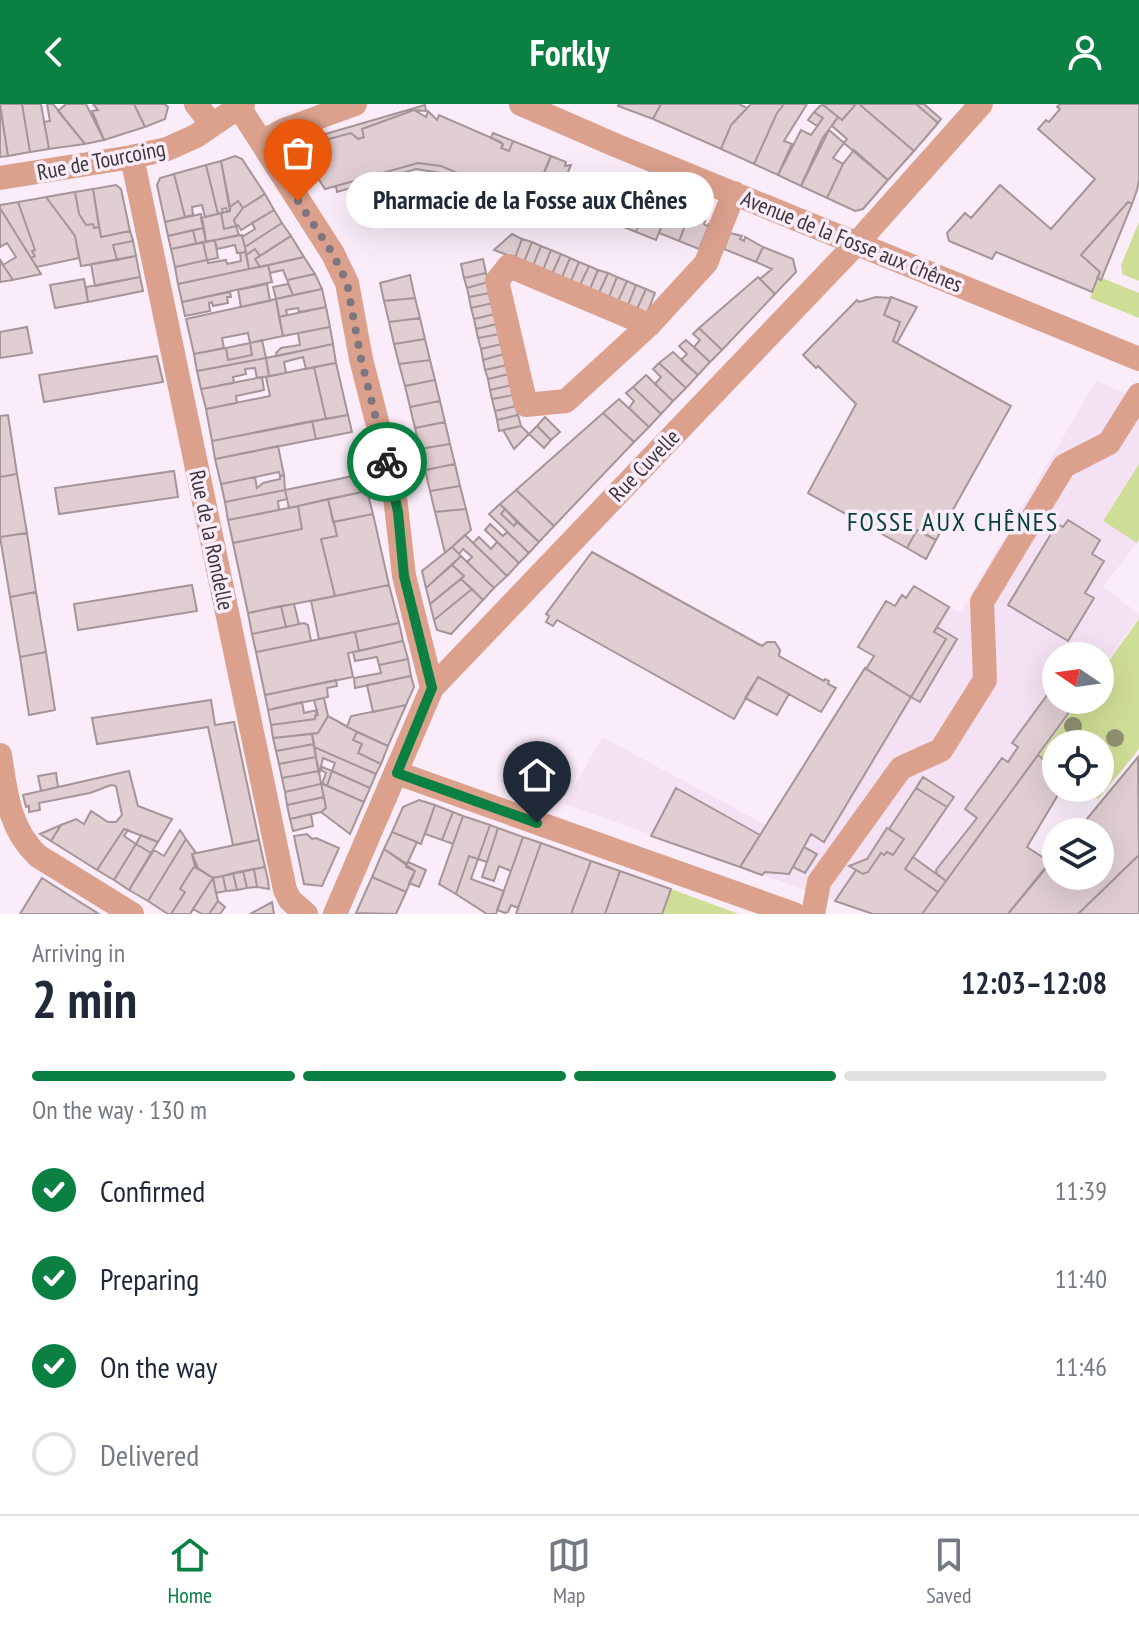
<!DOCTYPE html>
<meta charset="utf-8">
<style>
body{margin:0;font-family:"PT Sans Narrow",sans-serif;background:#f6f6f7;color:#1f2937;height:100vh;display:flex;flex-direction:column;font-size:30px;white-space:nowrap}
*{box-sizing:border-box;margin:0}
p{font-size:26px;color:#747a83}
.icon{flex:none;width:44px;height:44px;fill:none;stroke:currentColor;stroke-width:2;stroke-linecap:round;stroke-linejoin:round}
.map{position:relative;height:810px;overflow:hidden}
.drawer{display:flex;flex-direction:column;background:#fff;flex:1}
.drawer>*{flex:none}
.needle{width:52px;rotate:283deg}
.buttons{position:absolute;left:1042px;top:538px;display:grid;gap:16px}
.buttons a{display:grid;place-items:center;width:72px;height:72px;border-radius:50%;background:#fff;box-shadow:0 8px 32px #0002;font-size:40px}
.pin{position:absolute;display:grid;place-items:center;width:68px;height:68px;color:#fff;margin:-82px -34px;border-radius:50% 50% 50% 0;rotate:-45deg;box-shadow:0 0 8px #0007}
.pin .icon{rotate:45deg}
.courier{position:absolute;display:grid;place-items:center;width:80px;height:80px;margin:-40px;border:6px solid #0b8043;border-radius:50%;background:#fff;color:#222;box-shadow:0 2px 10px #0007}
.bubble{position:absolute;height:56px;border-radius:28px;background:#fff;box-shadow:0 8px 32px #0002;font-size:26px;font-weight:600;line-height:56px;text-align:center}
.head em{font-style:normal;font-weight:600}
.head div{display:flex;flex-direction:column-reverse}
.head{display:flex;align-items:center;justify-content:space-between;height:136px;padding:0 32px}
h1{font-size:52px;font-weight:600;line-height:60px}
.bar{display:grid;grid-template-columns:repeat(4,1fr);gap:12px 8px;align-content:center;height:96px;padding:0 32px}
.bar i{height:10px;border-radius:6px;background:#e0e1e3}
.bar .active{background:#0b8043}
.bar p{grid-column:span 4}
ol{padding:0 32px;list-style:none}
li{display:flex;align-items:center;gap:24px;height:88px}
li p{margin-inline-start:auto}
li .icon{padding:8px;border-radius:50%;background:#0b8043;color:#fff;stroke-width:4}
li:last-child{color:#747a83}
li i{width:44px;height:44px;border:4px solid #e0e1e3;border-radius:50%}
header{display:flex;justify-content:space-between;align-items:center;height:104px;padding:0 32px;background:#0b8043;color:#fff;font-size:36px;font-weight:600}
.dock{display:flex;justify-content:space-around;align-items:center;height:112px;border-top:2px solid #e0e1e3;background:#fff;font-size:22px;color:#747a83}
.dock a{display:grid;justify-items:center;gap:4px}
.dock .active{color:#0b8043}
.map>svg:first-child{display:block}
</style>
<header><svg class="icon" aria-label="back" viewBox="0 0 24 24"><path d="M15 5l-7 7 7 7"/></svg>Forkly<svg class="icon" aria-label="person" viewBox="0 0 24 24"><circle cx="12" cy="8" r="4"/><path d="M4 21q1-7 8-7t8 7"/></svg></header>
<div class="map">
<svg width="1139" height="810" viewBox="0 0 1139 810">
<rect width="100%" height="100%" fill="#faedf9"/>
<path fill="#f4e1f3" d="M1096 277 1139 295V360L1103 417 1137 439 1103 483 1139 510V513L1100 566V552H1056V596H1078L922 810H872L565 700 602 633 766 721 874 553 858 543 886 497 895 502 902 491 907 493 914 482 960 509Z"/>
<path fill="#cfde96" d="M1139 118V177L1122 170 1121 161Z
M1102 174 1139 189V214L1090 194 1098 176 1101 177Z
M1139 360V435L1137 439 1103 417Z
M1139 515V645L1098 695 1083 684H1100V640H1056V664L1039 652 1080 596H1100V569Z
M671 785 739 810H662Z"/>
<path fill="#e0ced3" stroke="#a59498" stroke-width="2" d="M0 0H22L30 48 8 52Z
M22 0H41L49 45 30 48Z
M47 0H53L85 40 49 45 44 18 50 17Z
M66 0H86L104 36 85 40 58 7Z
M93 0H134L145 23 104 36 92 7 98 6Z
M134 0H165L168 3 165 15 145 23Z
M619 0H661L653 15 618 2Z
M661 0H739L747 4 731 21 721 45 653 15Z
M751 0H784L777 9 754 60 721 45 731 21Z
M784 0H807L784 37 792 40 778 71 754 60 777 9Z
M822 0H856L842 16Z
M822 0 838 13 822 35 801 82 778 71 801 26 811 31 823 14 814 8Z
M856 0H859L914 47 888 76 844 39 847 35 832 22 838 13 842 16Z
M859 0H916L938 19 914 47Z
M916 0H924L941 15 938 19Z
M1060 0H1139V76L1137 86 1132 100 1128 98 1081 151 1100 168 1092 188 996 148 992 155 949 137 947 129 965 109 971 114 1000 81 1051 125 1095 75 1038 25 1046 16 1049 18 1060 5 1057 3Z
M425 1 426 7 414 6 362 25 364 33 358 35 351 29 299 43 298 38Z
M0 2 8 52 0 53Z
M414 6 426 13 428 7 437 16 439 11 501 38 503 41 501 44 509 47 513 37 551 52 533 94 497 80 495 85 441 62 418 59 325 85 307 57 313 53 299 43 351 29 358 35 364 33 362 25Z
M814 8 823 14 817 22 808 16Z
M829 26 844 39 833 54 843 60 827 94 801 82Z
M493 29 513 37 509 47 501 44 503 40 491 34Z
M854 46 888 76 863 105 855 107 827 94 843 60Z
M235 52 242 55 265 90 243 104 238 97 230 103 221 57Z
M551 52 566 58 565 62 571 61 557 95 537 87Z
M221 57 230 107 227 108 226 104 222 105 223 109 218 110 206 61Z
M418 59 441 62 495 85 492 90 441 69 416 65 337 88 336 82Z
M206 61 218 110 205 113 202 101 192 103 193 111 185 113 174 70Z
M568 68 586 77 576 103 557 95Z
M588 69 591 70 589 73 593 75 594 71 609 79 596 111 576 103Z
M174 70 185 113 165 118 157 81 160 74Z
M609 79 624 84 623 87 628 89 616 120 596 111Z
M497 80 533 94 531 99 495 85Z
M116 81 121 85 130 127 101 133 93 85Z
M93 85 99 123 94 124 93 120 86 121 79 110 75 88Z
M75 88 79 110 86 121 93 120 94 124 99 123 101 133 130 127 133 137 113 141 117 156 81 162 75 132 46 93Z
M628 89 649 95 636 128 616 120Z
M265 90 274 106 241 126 238 121 236 122 234 116 243 104Z
M46 93 75 132 79 154 37 163 31 154 35 152 32 147 35 146 18 98Z
M649 95 663 101V99V104L668 106 656 136 636 128Z
M238 97 243 104 234 116 236 122 224 125 221 109 230 107V103Z
M18 98 35 146 32 147 35 152 31 154 0 104V101Z
M1128 98 1132 100 1101 176 1097 174 1100 168 1081 151Z
M0 104 31 154 41 170 13 176 3 161 16 153 7 139 0 143Z
M675 104V107L689 112 679 137 659 129 668 106 673 108Z
M274 106 282 119 245 143 242 133 255 125 252 119Z
M221 109 224 125 236 122 239 131 206 138 201 114Z
M201 110 204 124 168 132 165 118Z
M689 112 705 117 704 120 707 122 710 119 699 145 679 137Z
M282 119 291 132 260 152 255 145 246 151 245 143Z
M204 124 206 138 196 140 193 126Z
M193 126 196 140 171 145 168 132Z
M730 129 742 132 740 135 744 137 745 133 763 143 756 158 724 145Z
M512 130 522 135 515 154 494 146Z
M242 131 246 148 237 149 235 141 217 145 215 136Z
M291 132 304 153 260 163 255 155Z
M522 135 532 138 524 158 515 154Z
M215 136 218 154 207 156 203 138Z
M133 137 136 152 117 156 113 141Z
M203 138 207 156 175 163 171 145Z
M532 138 541 142 533 162 524 158Z
M541 142 551 146 543 166 533 162Z
M763 143 793 155 796 168 775 190 760 175 772 165 756 158Z
M255 145 260 152 255 155 260 163 249 165 246 151Z
M551 146 561 150 552 170 543 166Z
M246 148 249 165 178 180 175 163 207 156 208 159 226 156 227 160 241 157 240 149Z
M561 150 570 154 562 173 552 170Z
M136 152 140 173 95 182 91 160Z
M304 153 315 170 287 176 283 166 270 169 268 161Z
M570 154 579 158 571 177 562 173Z
M0 155 3 161 13 176 0 178Z
M483 155 486 169 464 174 461 160Z
M579 158 589 162 580 181 571 177Z
M268 161 272 178 182 198 178 180Z
M589 162 598 166 590 185 580 181Z
M598 166 608 169 599 189 590 185Z
M486 169 488 178 467 184 464 174Z
M608 169 617 173 609 193 599 189Z
M315 170 322 185 293 191 287 176Z
M410 171 415 194 384 197 380 179Z
M140 173 143 187 88 198 86 183Z
M617 173 627 177 618 197 609 193Z
M758 173 775 190 722 246 699 224Z
M84 175 88 198 55 204 50 181Z
M627 177 636 181 628 201 618 197Z
M488 178 490 189 469 193 467 184Z
M267 180 270 197 241 203 238 186Z
M288 180 293 191 276 195 273 183Z
M636 181 646 185 637 205 628 201Z
M322 185 326 203 299 208 298 204 286 206 287 211 279 213 276 195Z
M646 185 655 189 647 209 637 205Z
M230 188 231 193H227L228 199 213 202 212 198 209 199 210 207 185 212 182 198Z
M490 189 493 199 471 204 469 193Z
M876 193 891 194 884 211 900 218 893 237 1011 302 936 436 917 426 907 444 808 389 856 300 818 262 816 264 803 251 857 196 859 198Z
M891 193 917 203 897 239 893 237 900 218 884 211Z
M415 194 420 214 389 218 384 197Z
M276 195 283 232 250 239 248 229 222 234 224 244 194 250 186 215Z
M493 199 495 210 474 215 471 204Z
M326 203 330 223 283 232 279 213Z
M495 210 497 220 476 225 474 215Z
M420 214 425 235 394 240 389 218Z
M497 220 500 230 478 234 476 225Z
M27 223 32 249 0 254V228Z
M330 223 333 240 277 252 276 249 281 244 300 241 298 229Z
M699 224 722 246 710 258 694 243 700 236 693 230Z
M500 230 502 240 481 245 478 234Z
M425 235 430 256 399 260 394 240Z
M262 236 266 254 197 267 194 250 226 244 228 256 252 251 250 239Z
M686 236 710 258 698 271 681 256 687 250 679 242Z
M250 239 252 251 228 256 226 244Z
M333 240 336 259 306 265 303 253 284 258 286 269 269 272 266 254Z
M502 240 504 250 483 256 481 245Z
M673 248 698 271 686 284 659 259Z
M504 250 507 261 485 266 483 256Z
M157 252 163 278 44 298 39 271Z
M266 254 269 272 257 274 255 264 245 265 246 270 233 273 234 279 201 285 197 267Z
M430 256 435 276 405 282 399 260Z
M336 259 348 311 326 315 314 263Z
M659 259 686 284 673 297 655 280 661 273 653 265Z
M507 261 509 270 488 275 485 266Z
M314 263 326 315 212 337 206 305 270 292 266 273Z
M509 270 512 281 490 286 488 275Z
M646 271 673 297 661 310 633 283Z
M262 273 264 286 236 292 237 299 206 305 201 285Z
M435 276 440 297 410 303 405 282Z
M512 281 514 291 492 295 490 286Z
M633 283 661 310 649 323 629 304 634 297 626 289Z
M514 291 516 302 495 307 492 295Z
M619 295 649 323 634 338 603 309Z
M440 297 445 318 415 324 410 303Z
M516 302 518 311 497 316 495 307Z
M603 309 634 338 554 422 516 386Z
M8 311 17 370 0 373V312Z
M348 311 352 328 316 335 312 317Z
M518 311 521 322 499 327 497 316Z
M545 313 560 328 551 336 537 322Z
M312 317 316 335 215 355 212 337Z
M445 318 450 340 420 345 415 324Z
M521 322 529 330 514 345 503 326Z
M537 322 551 336 544 344 529 330Z
M450 340 455 360 425 366 420 345Z
M278 342 284 371 280 372 279 368 221 380 215 355Z
M455 360 460 382 430 387 425 366Z
M174 367 178 393 59 410 55 384Z
M17 370 27 429 0 433V373Z
M363 370 367 387 289 404 285 386Z
M284 371 285 386 225 398 221 380 255 373 257 384 263 379 280 375V372Z
M460 382 466 405 435 408 430 387Z
M285 386 287 395 278 397 279 406 228 416 225 398Z
M516 386 554 422 539 438 500 400Z
M367 387 373 410 333 418 328 395Z
M328 395 337 432 321 435 335 492 248 509 233 439 302 425 298 402Z
M500 400 505 405 501 410 514 422 517 418 539 438 529 449 489 410Z
M298 402 302 425 233 439 228 416Z
M466 405 471 426 445 449 435 408Z
M505 405 517 418 514 422 501 410Z
M373 410 389 481 335 492 321 435 337 432 334 418Z
M1068 416 1100 436 1092 450 1104 457 1085 489 1094 494 1068 537 1008 501 1057 420 1063 423Z
M490 420 503 432 507 428 529 449 519 459 485 426Z
M917 426 936 436 926 455 907 444Z
M27 429 36 488 10 493 0 433Z
M465 431 507 472 494 484 467 458 472 453 463 445 459 450 452 443Z
M479 433 491 445 497 438 519 459 507 472 473 439Z
M452 443 461 452 426 484 422 467Z
M592 448 762 542 767 538H775L780 546 779 552 824 577 825 575 829 577 828 580 836 584 821 608 758 573 734 615 557 516 553 522 546 518 549 512 546 510Z
M461 452 494 484 483 496 461 475 464 472 452 461Z
M452 461 464 472 430 500 426 484Z
M461 475 472 485 434 516 430 500Z
M192 481 197 507 78 526 74 500Z
M389 481 399 519 319 535 311 497Z
M914 482 949 503 934 528 946 535 911 593 866 565 874 552 858 543 886 497 895 502 902 491 906 494Z
M472 485 483 496 451 530 437 526 434 516Z
M36 488 46 548 20 553 10 493Z
M294 500 299 520 286 523 281 502Z
M281 502 286 523 252 530 248 509Z
M304 519 308 521 311 537 256 548 252 530Z
M399 519 403 537 359 547 355 528Z
M937 523 957 535 920 598 911 593 946 535 934 528Z
M355 528 359 547 348 549 353 573 265 591 256 548Z
M403 537 408 555 379 561 377 553 355 557 353 548Z
M46 548 55 606 29 611 20 553Z
M408 555 411 572 355 584 354 574 381 569 379 561Z
M865 564 911 593 824 738 811 730 789 770 765 768 762 771 740 763Z
M411 572 414 583 406 601 373 608 367 581Z
M758 573 789 590 777 611 745 594Z
M336 576 337 582 327 584 328 593 268 606 265 591Z
M1056 579V596H1078L946 777 937 770 936 766 977 714 965 705 1002 654 1008 658 1018 643 1012 639Z
M324 594 328 612 318 629 273 634 271 621 315 615V612L318 611 314 596Z
M211 596 215 621 234 618 259 736 233 741 208 623 97 640 92 614Z
M302 598 304 609 317 606 315 615 271 621 268 606Z
M406 601 388 642 347 623 351 612Z
M328 612 357 628 353 636 362 640 358 649 381 660 376 670 314 643 312 630 318 629Z
M357 628 388 642 381 660 358 649 362 640 353 636Z
M312 630 314 640 276 647 273 634Z
M314 640 316 653 279 660 276 647Z
M314 643 376 670 370 684 332 667 335 659 323 654 319 671Z
M1038 651 1056 665V684H1062L1027 743 1050 758 1008 810H922Z
M316 653 319 667 282 674 279 660Z
M1138 653 1139 751 1078 810H1008L1056 752V772H1100V728H1076Z
M322 663 332 667 327 682 322 680 326 669 321 666Z
M129 667 138 702 172 715 158 738 124 725 97 766 51 737 61 721 76 715 84 720 91 707 108 718H116L122 711 116 682 111 681 90 689 39 699 40 706 29 708V702L26 703 23 691Z
M319 667 321 680 285 688 282 674Z
M332 667 370 684 364 698 327 682Z
M56 669 58 683 41 687 38 672Z
M923 673 954 693 947 703 916 684Z
M321 679 364 698 350 730 321 708 326 704Z
M321 680 324 693 287 701 285 688Z
M676 684 760 731 740 763 651 732Z
M916 684 947 703 905 765 938 788 922 810H873L835 797 856 766 863 770 868 768 881 749 884 751 887 748 893 751 904 735 889 725Z
M324 693 326 704 321 708 290 715 287 701Z
M419 696 435 701 421 740 392 728 403 703Z
M435 701 453 708 442 736 425 730Z
M453 708 463 712 453 740 442 736Z
M311 710 313 722 293 727 290 715Z
M463 712 490 721 478 755 469 752 456 790 439 780Z
M61 721 51 737 40 730Z
M490 721 498 724 487 758 478 755Z
M498 724 523 733 511 767 499 762 494 777 482 773Z
M887 724 904 735 893 751 887 748 884 751 881 749 868 768 863 770 849 762 867 755Z
M124 725 128 726 124 732 136 740 114 776 97 766Z
M180 726 186 735 148 797 129 786 154 746 164 752Z
M392 728 417 738 407 760 384 745Z
M307 730 312 735 316 734 339 744 322 782 304 780 294 732Z
M141 731 158 738 151 749 136 740Z
M523 733 541 739 518 804 511 801 508 808 505 809 497 806Z
M186 735 196 749 192 750 198 764H193L180 785 185 788 171 810H168L148 797Z
M259 736 265 763 213 774 195 763 192 750Z
M541 739 591 757 571 810H516Z
M136 740 151 749 129 786 114 776Z
M804 743 817 750 805 769 793 763Z
M384 745 415 767 406 788 372 773Z
M1139 751V810H1078Z
M469 752 478 755 471 775 504 787 496 810H487L456 790Z
M913 753 946 777 938 788 905 765Z
M591 757 620 767 605 810H571Z
M408 758 426 766 419 783 409 779 415 767 406 763Z
M265 763 268 776 269 785 257 783 254 765Z
M193 764H198L213 774 190 810H171L185 788 180 785Z
M254 765 257 783 247 784 243 767Z
M243 767 247 784 237 786 233 769Z
M620 767 671 785 662 810H605Z
M233 769 237 786 226 787 223 772Z
M223 772 226 787 216 789 213 774Z
M372 773 406 788 396 810 356 809Z
M42 774 75 795 99 810H20Z
M213 774 218 797 209 810H202L193 805Z
M218 797 225 803 220 810H209Z
M272 798 274 810H250Z"/>
<g fill="none" stroke-linecap="round" stroke-linejoin="round">
<path stroke="#dca18d" stroke-width="24" d="M196 0 212 21
M521 0 615 41 1139 255
M239 3 333 150 347 179 361 255 394 384 404 472 432 584 335 810
M262 38 284 26 355 0
M132 53 285 786 290 796 306 810
M0 74 132 53 167 45 196 32 243 0
M649 221 509 162 497 177 526 301 566 297 649 221 706 159 734 89
M432 584 857 139 981 0
M0 651C6 689 9 725 38 752L132 810
M397 669 794 810
M813 810 819 778 901 664 941 646 985 576 982 498 1064 362 1109 339 1139 291"/>
</g>
<g fill="#919172">
<circle cx="1073" cy="622" r="9"/>
<circle cx="1115" cy="634" r="9"/>
</g>
<g fill="none" stroke-linecap="round" stroke-linejoin="round">
<path stroke="#7e767e" stroke-width="8" stroke-dasharray="0 14.4" d="M298 97 333 150 347 179 361 255 387 358"/>
<path stroke="#0b8043" stroke-width="10" d="M387 358 398 408 404 472 432 584 397 669 537 719"/>
</g>
<g text-anchor="middle" dominant-baseline="central" stroke-width="7" stroke-linejoin="round" paint-order="stroke">
<g font-size="22" fill="#3b363b" stroke="#faedf9">
<text transform="translate(101 56) rotate(-11)">Rue de Tourcoing</text>
<text transform="translate(852 137) rotate(22)">Avenue de la Fosse aux Chênes</text>
<text transform="translate(644 361) rotate(-46)">Rue Cuvelle</text>
<text transform="translate(212 436) rotate(78)">Rue de la Rondelle</text>
</g>
<g font-size="26" letter-spacing="2" fill="#03433c" stroke="#faedf9">
<text x="953" y="417">FOSSE AUX CHÊNES</text>
</g>
</g>
</svg>
<div class="buttons">
<a><svg class="needle" viewBox="-14 -14 28 28"><path d="M0-13l5 13h-10z" fill="#e53935"/><path d="M0 13l5-13h-10z" fill="#747a83"/></svg></a>
<a><svg class="icon" aria-label="locate" viewBox="0 0 24 24"><circle cx="12" cy="12" r="6"/><path d="M12 2v4M12 18v4M2 12h4M18 12h4"/></svg></a>
<a><svg class="icon" aria-label="layers" viewBox="0 0 24 24"><path d="M12 4l9 5-9 5-9-5zM3 14l9 5 9-5"/></svg></a>
</div>
<div class="pin" style="left:298px;top:97px;background:#ea580c"><svg class="icon" aria-label="bag" viewBox="0 0 24 24"><path d="M5 8h14l-1 12H6zM9 8a3 3 0 0 1 6 0"/></svg></div>
<div class="pin" style="left:537px;top:719px;background:#1f2937"><svg class="icon" aria-label="home" viewBox="0 0 24 24"><path d="M3 11l9-7 9 7M6 9v11h12V9"/></svg></div>
<div class="courier" style="left:387px;top:358px"><svg class="icon" aria-label="bike" viewBox="0 0 24 24"><circle cx="6" cy="16" r="4"/><circle cx="18" cy="16" r="4"/><path d="M6 16l4-8h5l3 8M10 8l3 8H6M13 5h3"/></svg></div>
<div class="bubble" style="left:346px;top:68px;width:368px">Pharmacie de la Fosse aux Chênes</div>
</div>
<section class="drawer">
<div class="head"><div><h1>2 min</h1><p>Arriving in</p></div><em>12:03–12:08</em></div>
<div class="bar"><i class="active"></i><i class="active"></i><i class="active"></i><i></i><p>On the way · 130 m</p></div>
<ol>
<li><svg class="icon" aria-label="check" viewBox="0 0 24 24"><path d="M5 12l5 5 9-10"/></svg>Confirmed<p>11:39</p></li>
<li><svg class="icon" aria-label="check" viewBox="0 0 24 24"><path d="M5 12l5 5 9-10"/></svg>Preparing<p>11:40</p></li>
<li><svg class="icon" aria-label="check" viewBox="0 0 24 24"><path d="M5 12l5 5 9-10"/></svg>On the way<p>11:46</p></li>
<li><i></i>Delivered</li>
</ol>
</section>
<nav class="dock">
<a class="active"><svg class="icon" aria-label="home" viewBox="0 0 24 24"><path d="M3 11l9-7 9 7M6 9v11h12V9"/></svg>Home</a>
<a><svg class="icon" aria-label="map" viewBox="0 0 24 24"><path d="M3 6l6-2 6 2 6-2v14l-6 2-6-2-6 2zM9 4v14M15 6v14"/></svg>Map</a>
<a><svg class="icon" aria-label="saved" viewBox="0 0 24 24"><path d="M7 4h10v16l-5-4-5 4z"/></svg>Saved</a>
</nav>
